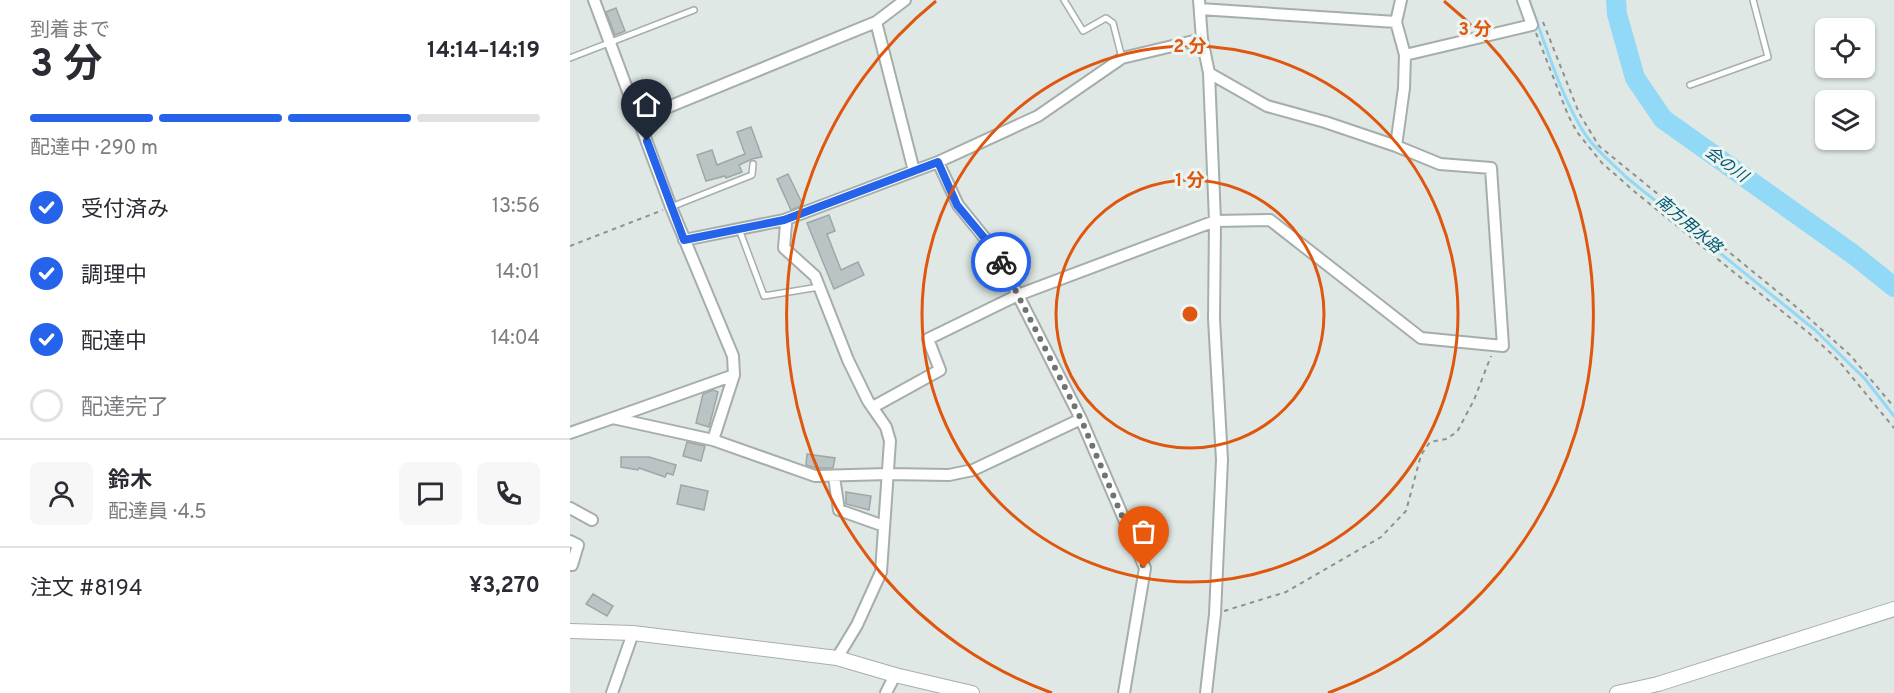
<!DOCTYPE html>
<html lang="ja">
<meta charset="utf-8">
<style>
body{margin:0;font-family:Overpass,"Noto Sans JP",sans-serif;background:#f7f7f7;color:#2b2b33;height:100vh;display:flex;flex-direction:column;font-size:22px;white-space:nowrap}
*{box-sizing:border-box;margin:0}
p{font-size:20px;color:#7c7c81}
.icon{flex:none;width:33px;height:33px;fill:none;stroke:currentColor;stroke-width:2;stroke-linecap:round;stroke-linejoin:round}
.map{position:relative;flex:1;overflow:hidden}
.details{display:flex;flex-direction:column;background:#fff;width:570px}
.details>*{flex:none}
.controls{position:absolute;left:1245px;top:18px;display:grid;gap:12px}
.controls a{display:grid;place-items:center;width:60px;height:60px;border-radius:9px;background:#fff;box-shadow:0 2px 4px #0004;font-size:30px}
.pin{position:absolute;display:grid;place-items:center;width:51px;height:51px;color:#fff;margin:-62px -26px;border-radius:50% 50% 50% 0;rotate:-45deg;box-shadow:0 0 6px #0007}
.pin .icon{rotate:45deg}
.courier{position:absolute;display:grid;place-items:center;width:60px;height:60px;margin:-30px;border:4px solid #2563eb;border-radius:50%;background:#fff;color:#222;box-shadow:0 2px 8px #0007}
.overview em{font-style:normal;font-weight:700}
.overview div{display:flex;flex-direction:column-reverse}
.overview{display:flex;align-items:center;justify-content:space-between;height:102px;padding:0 30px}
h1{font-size:39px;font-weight:700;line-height:45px}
.bar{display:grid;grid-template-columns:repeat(4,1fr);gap:9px 6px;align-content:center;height:72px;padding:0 30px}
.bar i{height:8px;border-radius:4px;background:#e1e1e2}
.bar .active{background:#2563eb}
.bar p{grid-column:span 4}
.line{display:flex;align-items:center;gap:15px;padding:0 30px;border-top:2px solid #e1e1e2}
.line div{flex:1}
.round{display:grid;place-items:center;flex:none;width:63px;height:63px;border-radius:9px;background:#f7f7f7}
ol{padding:0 30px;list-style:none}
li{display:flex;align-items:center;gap:18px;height:66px}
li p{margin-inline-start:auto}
li .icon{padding:6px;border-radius:50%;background:#2563eb;color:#fff;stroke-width:4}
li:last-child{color:#7c7c81}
li i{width:33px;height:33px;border:3px solid #e1e1e2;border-radius:50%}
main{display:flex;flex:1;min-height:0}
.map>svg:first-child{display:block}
</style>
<main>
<section class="details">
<div class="overview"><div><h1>3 分</h1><p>到着まで</p></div><em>14:14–14:19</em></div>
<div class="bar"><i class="active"></i><i class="active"></i><i class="active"></i><i></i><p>配達中 · 290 m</p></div>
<ol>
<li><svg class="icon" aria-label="check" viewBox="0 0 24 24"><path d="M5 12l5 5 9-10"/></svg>受付済み<p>13:56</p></li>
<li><svg class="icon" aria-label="check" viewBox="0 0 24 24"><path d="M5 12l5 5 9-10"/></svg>調理中<p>14:01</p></li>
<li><svg class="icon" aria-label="check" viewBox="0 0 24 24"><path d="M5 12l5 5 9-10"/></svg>配達中<p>14:04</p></li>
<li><i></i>配達完了</li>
</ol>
<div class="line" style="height:108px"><a class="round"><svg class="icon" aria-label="person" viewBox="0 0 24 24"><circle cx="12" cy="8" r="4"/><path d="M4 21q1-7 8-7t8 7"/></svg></a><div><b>鈴木</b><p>配達員 · 4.5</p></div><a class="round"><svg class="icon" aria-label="chat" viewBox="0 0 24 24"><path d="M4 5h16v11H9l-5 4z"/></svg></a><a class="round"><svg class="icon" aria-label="phone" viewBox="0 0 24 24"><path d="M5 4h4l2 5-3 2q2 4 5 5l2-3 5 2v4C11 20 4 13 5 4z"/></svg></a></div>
<div class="line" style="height:78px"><div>注文 #8194</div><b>¥3,270</b></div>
</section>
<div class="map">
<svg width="1324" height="693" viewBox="0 0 1324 693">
<rect width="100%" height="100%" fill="#dfe8e5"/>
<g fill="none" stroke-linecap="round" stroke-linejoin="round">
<path stroke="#91d9f7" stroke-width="3" d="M959 0C975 42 992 101 1017 137 1028 152 1043 164 1056 177L1245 330 1295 379 1324 416"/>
<path stroke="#91d9f7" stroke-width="20" d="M1046 0 1047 14 1065 78 1093 119 1284 255 1324 287"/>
</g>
<path fill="#bbc4c5" stroke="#9ea7a7" stroke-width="1.5" d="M46 8 55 31 45 35 36 12Z
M181 127 192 157 182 159 169 165 172 172 156 178 155 176 136 181 127 155 142 150 147 165 175 154 167 132Z
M218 174 233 205 221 210 207 179Z
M259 215 265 231 257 234 271 270 288 262 294 275 264 289 237 223Z
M143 390 148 392 139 427 126 423 133 394Z
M117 442 135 446 131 461 113 456Z
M237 454 265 458 263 468H246L236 465Z
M51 457H79L106 465 103 475 97 473 95 477 69 468 68 470 51 467Z
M111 485 138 491 134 510 107 504Z
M276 492 301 496 299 510 276 504Z
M23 594 43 606 37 616 16 604Z"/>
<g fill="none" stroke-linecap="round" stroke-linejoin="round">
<g stroke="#a6aeac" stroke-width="8">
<path id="service" d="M494 0 513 31 536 18 543 23 552 58
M0 58 124 10
M1120 85 1198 57 1183 0
M101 207 182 175 183 164
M169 229 194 296 249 287"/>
</g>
<g stroke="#a6aeac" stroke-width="14">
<path id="minor" d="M24 0 101 207 163 356 164 375 143 440
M629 0 632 39 639 73 645 221 644 319 652 460 645 614 636 693
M630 9 826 22 831 0
M306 22 344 171
M826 22 835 55 834 88 826 146
M835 55 962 25 953 0
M69 119 306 22 335 0
M368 162 388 205 426 252 511 419 575 568 554 693
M214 220 216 224 214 248 245 276 278 360 298 401 316 427 320 441 311 572 287 625 267 658
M114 240 214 220 368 162 468 116 552 58 632 39
M303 407 370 370 358 339 448 295 645 221 700 220 851 338 933 346 921 168 870 164 826 146 755 122 697 106 639 73
M43 418 164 375
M0 433 43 418 143 440 245 476 318 474 379 475 403 470 511 419
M264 477 269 510 314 526
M0 508 22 520
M0 541 8 545 2 565H0
M42 693 63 633
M316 693 325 675"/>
</g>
<g stroke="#a6aeac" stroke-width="16">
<path id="tertiary" d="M0 631 63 633 267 658 325 675 402 693
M1047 693 1088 684 1324 609"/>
</g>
<path stroke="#8c9290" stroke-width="2" stroke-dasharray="4.5 4.5" stroke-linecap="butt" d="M973 22 1009 113 1029 146 1230 310 1281 356 1324 407
M966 33 998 115 1007 132 1032 163 1065 192 1240 334 1268 360 1324 428
M0 246 93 210
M654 611 716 592 811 537 836 511 851 455 860 442 876 439 887 432 904 400 921 356"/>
<use href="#service" stroke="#fff" stroke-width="5"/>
<use href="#minor" stroke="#fff" stroke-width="10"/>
<use href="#tertiary" stroke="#fff" stroke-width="14"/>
</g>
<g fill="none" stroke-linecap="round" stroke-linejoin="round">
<path stroke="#6f7473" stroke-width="6" stroke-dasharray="0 10.8" d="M431 262 511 419 574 568"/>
<path stroke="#2563eb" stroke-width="8" d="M77 141 114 240 214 220 368 162 387 205 426 252 431 262"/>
</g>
<g fill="none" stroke="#df570e" stroke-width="3">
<circle cx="620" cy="314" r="134"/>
<circle cx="620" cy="314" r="268"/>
<path d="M482 693A403 403 0 0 1 366 1M874 1A403 403 0 0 1 758 693"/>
</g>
<g text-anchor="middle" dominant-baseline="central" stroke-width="6" stroke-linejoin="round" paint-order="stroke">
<g font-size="16" font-style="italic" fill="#01556f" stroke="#ecf5f2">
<text transform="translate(1156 165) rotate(36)">会の川</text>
<text transform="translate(1118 225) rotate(40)">南方用水路</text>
</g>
</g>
<circle cx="620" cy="314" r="9" fill="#df570e" stroke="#ecf5f2" stroke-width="3"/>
<g font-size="18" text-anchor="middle" font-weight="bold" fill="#df570e" stroke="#ecf5f2" stroke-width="6" stroke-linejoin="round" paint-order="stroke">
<text x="905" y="35">3 分</text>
<text x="620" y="52">2 分</text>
<text x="620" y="186">1 分</text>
</g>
</svg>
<div class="controls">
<a><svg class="icon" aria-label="locate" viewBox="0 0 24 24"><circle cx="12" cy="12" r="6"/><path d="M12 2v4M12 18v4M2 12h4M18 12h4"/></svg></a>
<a><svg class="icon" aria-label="layers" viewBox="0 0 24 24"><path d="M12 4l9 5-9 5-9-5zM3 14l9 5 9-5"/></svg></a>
</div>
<div class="pin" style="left:574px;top:568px;background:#ea580c"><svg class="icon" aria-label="bag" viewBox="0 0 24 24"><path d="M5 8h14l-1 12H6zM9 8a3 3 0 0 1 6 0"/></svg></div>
<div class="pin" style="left:77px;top:141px;background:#1f2937"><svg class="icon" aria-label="home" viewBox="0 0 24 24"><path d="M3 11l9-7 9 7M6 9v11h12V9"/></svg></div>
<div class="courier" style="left:431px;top:262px"><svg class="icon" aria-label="bike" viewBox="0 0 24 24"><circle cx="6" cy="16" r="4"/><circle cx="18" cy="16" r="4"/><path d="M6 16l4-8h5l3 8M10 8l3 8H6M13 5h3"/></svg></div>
</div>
</main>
